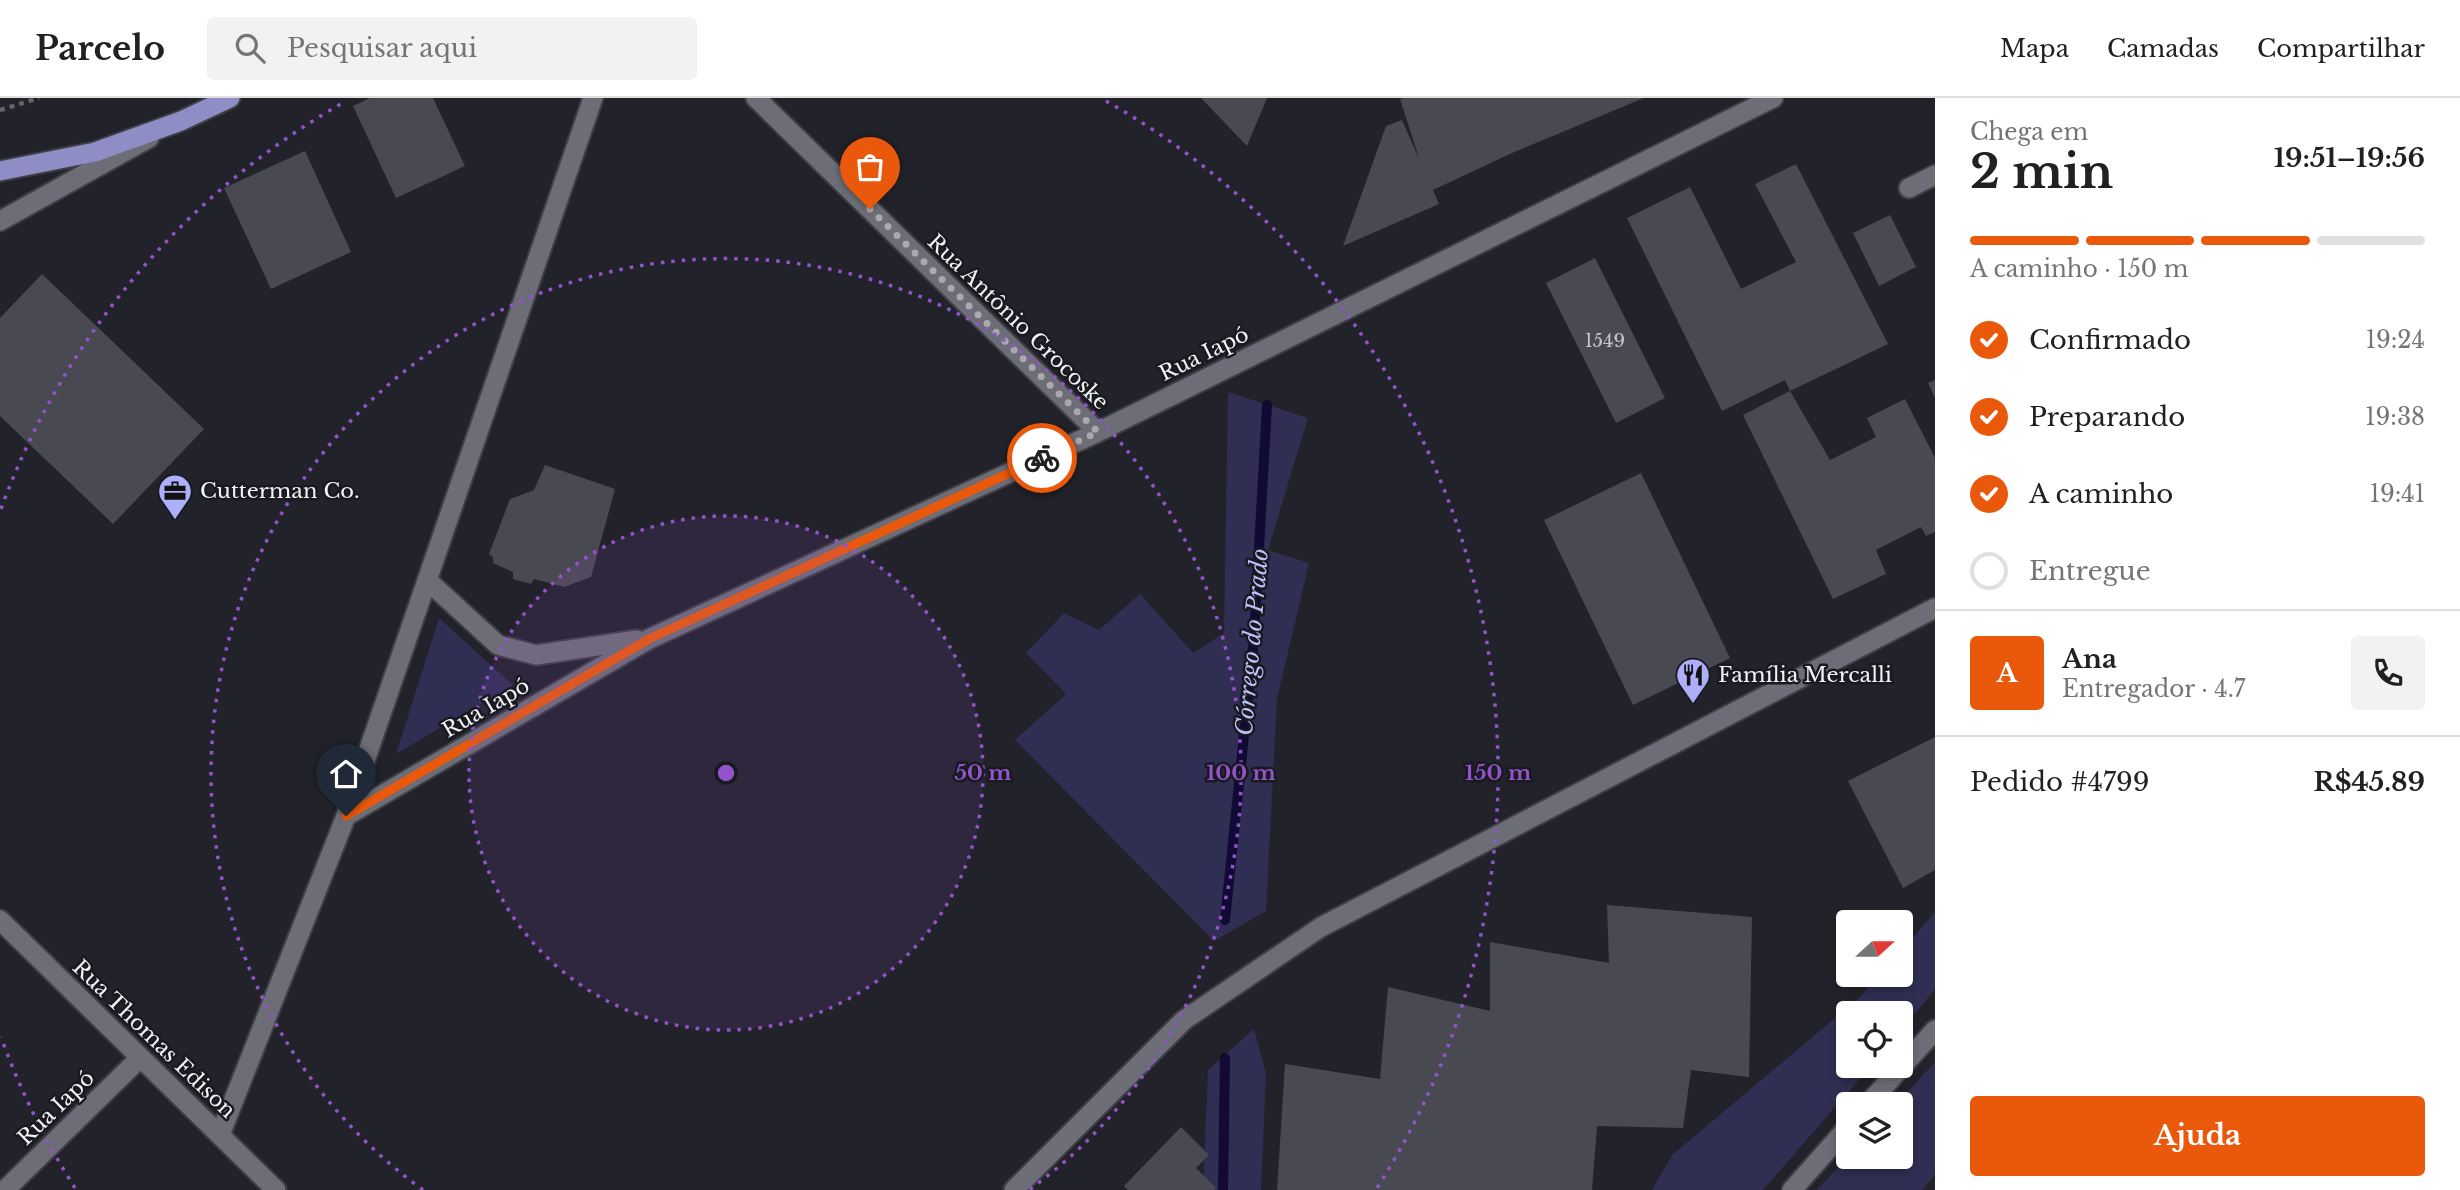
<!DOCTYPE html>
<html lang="pt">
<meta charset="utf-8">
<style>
body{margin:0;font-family:"Libre Baskerville",serif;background:#f2f2f2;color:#202124;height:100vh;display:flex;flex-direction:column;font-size:26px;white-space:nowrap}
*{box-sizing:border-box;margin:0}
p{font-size:23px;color:#757577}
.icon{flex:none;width:38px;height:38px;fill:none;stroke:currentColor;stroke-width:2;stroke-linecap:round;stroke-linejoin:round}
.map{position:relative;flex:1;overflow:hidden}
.drawer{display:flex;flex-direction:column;background:#fff;width:525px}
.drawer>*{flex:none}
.needle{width:46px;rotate:69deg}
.fabs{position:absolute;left:1836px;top:812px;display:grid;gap:14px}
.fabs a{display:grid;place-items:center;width:77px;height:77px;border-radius:7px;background:#fff;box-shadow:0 4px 10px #0003;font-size:35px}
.pin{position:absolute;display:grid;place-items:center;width:60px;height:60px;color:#fff;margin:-72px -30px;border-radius:50% 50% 50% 0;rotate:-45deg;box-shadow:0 0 7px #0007}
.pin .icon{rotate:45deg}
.courier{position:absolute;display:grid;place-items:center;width:70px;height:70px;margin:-35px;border:5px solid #ea580c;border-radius:50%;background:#fff;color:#222;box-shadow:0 2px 9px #0007}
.head em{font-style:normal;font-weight:800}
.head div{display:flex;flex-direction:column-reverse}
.head{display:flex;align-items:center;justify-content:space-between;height:119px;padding:0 35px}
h1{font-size:46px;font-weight:800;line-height:52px}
.bar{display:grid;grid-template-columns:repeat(4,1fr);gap:10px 7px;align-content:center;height:84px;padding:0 35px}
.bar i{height:9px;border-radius:5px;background:#e0e0e0}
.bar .selected{background:#ea580c}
.bar p{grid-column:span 4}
.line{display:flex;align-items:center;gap:18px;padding:0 35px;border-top:2px solid #e0e0e0}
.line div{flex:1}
.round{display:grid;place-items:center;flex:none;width:74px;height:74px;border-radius:7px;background:#f2f2f2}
ol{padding:0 35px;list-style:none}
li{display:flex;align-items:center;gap:21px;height:77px}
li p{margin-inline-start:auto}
li .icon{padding:7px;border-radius:50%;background:#ea580c;color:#fff;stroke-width:4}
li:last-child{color:#757577}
li i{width:38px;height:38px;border:4px solid #e0e0e0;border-radius:50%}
.cta{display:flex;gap:14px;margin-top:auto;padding:14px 35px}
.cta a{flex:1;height:80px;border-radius:7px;background:#ea580c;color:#fff;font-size:28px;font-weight:800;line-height:80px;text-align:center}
header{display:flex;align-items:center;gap:42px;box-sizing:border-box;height:98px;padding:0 35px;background:#fff;border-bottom:2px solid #e0e0e0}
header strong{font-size:33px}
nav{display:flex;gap:38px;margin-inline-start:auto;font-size:24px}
.search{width:490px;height:63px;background:#f2f2f2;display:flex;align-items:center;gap:18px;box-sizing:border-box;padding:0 24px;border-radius:7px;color:#757577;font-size:26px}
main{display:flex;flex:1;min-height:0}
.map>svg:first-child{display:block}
</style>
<header>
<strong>Parcelo</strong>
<div class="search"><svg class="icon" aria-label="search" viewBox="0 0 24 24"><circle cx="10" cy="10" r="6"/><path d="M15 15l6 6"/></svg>Pesquisar aqui</div>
<nav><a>Mapa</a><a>Camadas</a><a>Compartilhar</a></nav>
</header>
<main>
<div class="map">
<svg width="1935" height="1092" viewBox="0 0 1935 1092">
<rect width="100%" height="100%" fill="#22222a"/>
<path fill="#302e52" d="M1228 294 1308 320 1268 452 1309 465 1277 601 1266 813 1214 843 1015 642 1066 596 1026 555 1064 515 1099 532 1140 496 1193 555 1224 535Z
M439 520 513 587 396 656Z
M1935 814V891L1901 933 1900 915H1848V968H1871L1763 1092H1652L1672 1057 1860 899 1879 877H1900L1901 853Z
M1254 931 1266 975 1261 1092H1203L1208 972Z
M1935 964V1077L1922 1092H1817L1848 1059H1900V1006H1896Z"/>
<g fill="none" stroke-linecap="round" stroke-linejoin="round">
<path stroke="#110a34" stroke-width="10" d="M1225 822 1254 540 1267 307
M1223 1092 1225 960"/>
</g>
<path fill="#494952" d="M370 0H433L465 68 396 100 353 8Z
M1201 0H1267L1247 48Z
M1404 0H1644L1512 55 1433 92 1439 106 1343 148 1386 28 1402 22 1420 63 1400 1Z
M305 53 351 154 271 191 224 90Z
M1796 66 1888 246 1790 293 1830 362 1876 339 1867 320 1905 301 1935 360V434L1926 438 1921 429 1876 452 1886 476 1833 501 1743 317 1790 293 1785 282 1722 313 1627 120 1690 89 1741 191 1796 164 1755 86Z
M1890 117 1916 169 1879 188 1853 135Z
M1595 160 1665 300 1616 325 1546 185Z
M42 176 204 331 113 426 0 318V220Z
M1935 282V300L1928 285Z
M545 367 615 391 591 479 564 489 534 481 531 486 513 481V474L493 465V459L489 456 510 401 534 392Z
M1641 375 1730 560 1633 607 1544 422Z
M1935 639V772L1903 790 1848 683Z
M1607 807 1752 819 1749 979 1691 972 1683 1030 1597 1028 1592 1092H1277L1285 966 1380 981 1388 889 1490 913V844L1609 865Z
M1181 1029 1209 1057 1196 1070 1216 1090 1214 1092H1128L1124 1088Z"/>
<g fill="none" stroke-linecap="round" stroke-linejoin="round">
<g stroke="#3e3e44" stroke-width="23">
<path id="service" d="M1909 90 1935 77"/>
</g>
<g stroke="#3e3e44" stroke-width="23">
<path id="minor" d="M756 0 1098 334
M0 123 149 40
M427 482 498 547 536 557 637 542
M346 718 649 541 1098 334 1773 0
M0 822 276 1092
M220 1037 346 718 593 0
M5 1092 140 960"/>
</g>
<g stroke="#3e3e44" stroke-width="23">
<path id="secondary" d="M1868 1006 1935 932
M1014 1092 1184 922 1321 829 1935 510
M1792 1092 1848 1029"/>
</g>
<g stroke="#3e3e44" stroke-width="23">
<path id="primary" d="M0 73 95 54 181 23 230 0"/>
</g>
<path stroke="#63636a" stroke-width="4.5" stroke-dasharray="5 5" stroke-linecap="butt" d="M0 12 39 0"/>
<use href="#service" stroke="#6c6d76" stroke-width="19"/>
<use href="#minor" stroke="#6c6d76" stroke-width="19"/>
<use href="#secondary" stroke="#6c6d76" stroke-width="19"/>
<use href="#primary" stroke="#8e8dc6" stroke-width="19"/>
</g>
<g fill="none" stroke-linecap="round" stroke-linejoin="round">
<path stroke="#a9a9af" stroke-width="7" stroke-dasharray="0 12.6" d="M870 111 1098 334 1042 360"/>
<path stroke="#ea580c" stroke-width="9" d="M346 718 649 541 1042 360"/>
</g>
<circle cx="726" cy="675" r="257" fill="#9353ca" fill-opacity=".12"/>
<g fill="none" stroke="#9353ca" stroke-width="3.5" stroke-dasharray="3.5 7">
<circle cx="726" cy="675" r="257"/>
<path d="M423 1092A515 515 0 1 1 1029 1092"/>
<path d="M75 1090A772 772 0 0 1 1 939M1 411A772 772 0 0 1 346 3M1106 3A772 772 0 0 1 1377 1090"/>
</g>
<defs>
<g id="office-pin" transform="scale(1.75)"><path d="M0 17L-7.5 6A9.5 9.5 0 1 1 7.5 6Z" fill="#afaefa" stroke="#191920"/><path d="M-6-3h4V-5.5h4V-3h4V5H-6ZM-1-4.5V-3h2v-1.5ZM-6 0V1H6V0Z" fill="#111"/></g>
<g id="restaurant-pin" transform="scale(1.75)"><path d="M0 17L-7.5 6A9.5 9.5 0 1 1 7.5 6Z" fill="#afaefa" stroke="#191920"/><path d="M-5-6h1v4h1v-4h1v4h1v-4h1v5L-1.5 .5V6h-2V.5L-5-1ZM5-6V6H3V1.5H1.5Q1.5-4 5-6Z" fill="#111"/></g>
</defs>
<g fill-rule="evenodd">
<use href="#office-pin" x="175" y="393"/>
<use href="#restaurant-pin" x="1693" y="577"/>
</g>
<g text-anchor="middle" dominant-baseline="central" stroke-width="5" stroke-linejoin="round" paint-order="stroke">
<g font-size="18" fill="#c7c7cd">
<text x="1605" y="243">1549</text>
</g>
<g font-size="21" fill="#f1f1f6" stroke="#191920">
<text transform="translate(1018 224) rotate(44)">Rua Antônio Grocoske</text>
<text transform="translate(1204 256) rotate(-26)">Rua Iapó</text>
<text transform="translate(486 610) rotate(-30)">Rua Iapó</text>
<text transform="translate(154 941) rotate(44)">Rua Thomas Edison</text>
<text transform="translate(56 1010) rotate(-44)">Rua Iapó</text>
</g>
<g font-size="21" fill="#f1f1f6" stroke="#191920" text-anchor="start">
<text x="200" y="393">Cutterman Co.</text>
<text x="1718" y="577">Família Mercalli</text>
</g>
<g font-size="23" font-style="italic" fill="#bfbffe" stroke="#191920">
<text transform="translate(1252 544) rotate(-85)">Córrego do Prado</text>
</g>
</g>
<circle cx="726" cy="675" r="10" fill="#9353ca" stroke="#191920" stroke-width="3.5"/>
<g font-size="21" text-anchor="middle" font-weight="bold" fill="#9353ca" stroke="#191920" stroke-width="5" stroke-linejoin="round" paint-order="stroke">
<text x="983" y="682">50 m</text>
<text x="1241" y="682">100 m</text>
<text x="1498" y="682">150 m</text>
</g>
</svg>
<div class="fabs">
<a><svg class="needle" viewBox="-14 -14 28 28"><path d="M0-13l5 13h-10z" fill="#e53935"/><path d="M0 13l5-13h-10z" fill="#757577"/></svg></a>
<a><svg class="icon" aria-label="locate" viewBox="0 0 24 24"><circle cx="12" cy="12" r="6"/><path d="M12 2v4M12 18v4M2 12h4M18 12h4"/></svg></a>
<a><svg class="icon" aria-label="layers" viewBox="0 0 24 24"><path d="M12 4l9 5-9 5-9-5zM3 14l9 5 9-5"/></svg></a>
</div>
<div class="pin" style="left:870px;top:111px;background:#ea580c"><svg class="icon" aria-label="bag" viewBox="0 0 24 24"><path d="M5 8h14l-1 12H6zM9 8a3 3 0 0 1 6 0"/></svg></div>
<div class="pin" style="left:346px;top:718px;background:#1f2937"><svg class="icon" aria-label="home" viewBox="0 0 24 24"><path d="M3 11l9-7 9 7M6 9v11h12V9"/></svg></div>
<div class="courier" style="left:1042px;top:360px"><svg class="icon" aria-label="bike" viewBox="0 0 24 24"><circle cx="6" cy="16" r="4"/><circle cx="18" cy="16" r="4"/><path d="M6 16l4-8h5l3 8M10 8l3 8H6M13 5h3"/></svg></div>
</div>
<section class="drawer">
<div class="head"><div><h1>2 min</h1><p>Chega em</p></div><em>19:51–19:56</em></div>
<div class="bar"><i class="selected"></i><i class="selected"></i><i class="selected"></i><i></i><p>A caminho · 150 m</p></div>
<ol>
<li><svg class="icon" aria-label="check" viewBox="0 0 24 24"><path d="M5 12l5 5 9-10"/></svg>Confirmado<p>19:24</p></li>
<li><svg class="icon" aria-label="check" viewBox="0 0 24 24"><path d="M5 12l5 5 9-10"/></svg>Preparando<p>19:38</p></li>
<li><svg class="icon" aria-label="check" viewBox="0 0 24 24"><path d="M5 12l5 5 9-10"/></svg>A caminho<p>19:41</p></li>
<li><i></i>Entregue</li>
</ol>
<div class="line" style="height:126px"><b class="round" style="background:#ea580c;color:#fff">A</b><div><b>Ana</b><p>Entregador · 4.7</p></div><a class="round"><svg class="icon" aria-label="phone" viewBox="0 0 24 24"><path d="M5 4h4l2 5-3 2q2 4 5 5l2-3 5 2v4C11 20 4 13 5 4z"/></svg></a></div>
<div class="line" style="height:91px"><div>Pedido #4799</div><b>R$45.89</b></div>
<div class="cta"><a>Ajuda</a></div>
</section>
</main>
